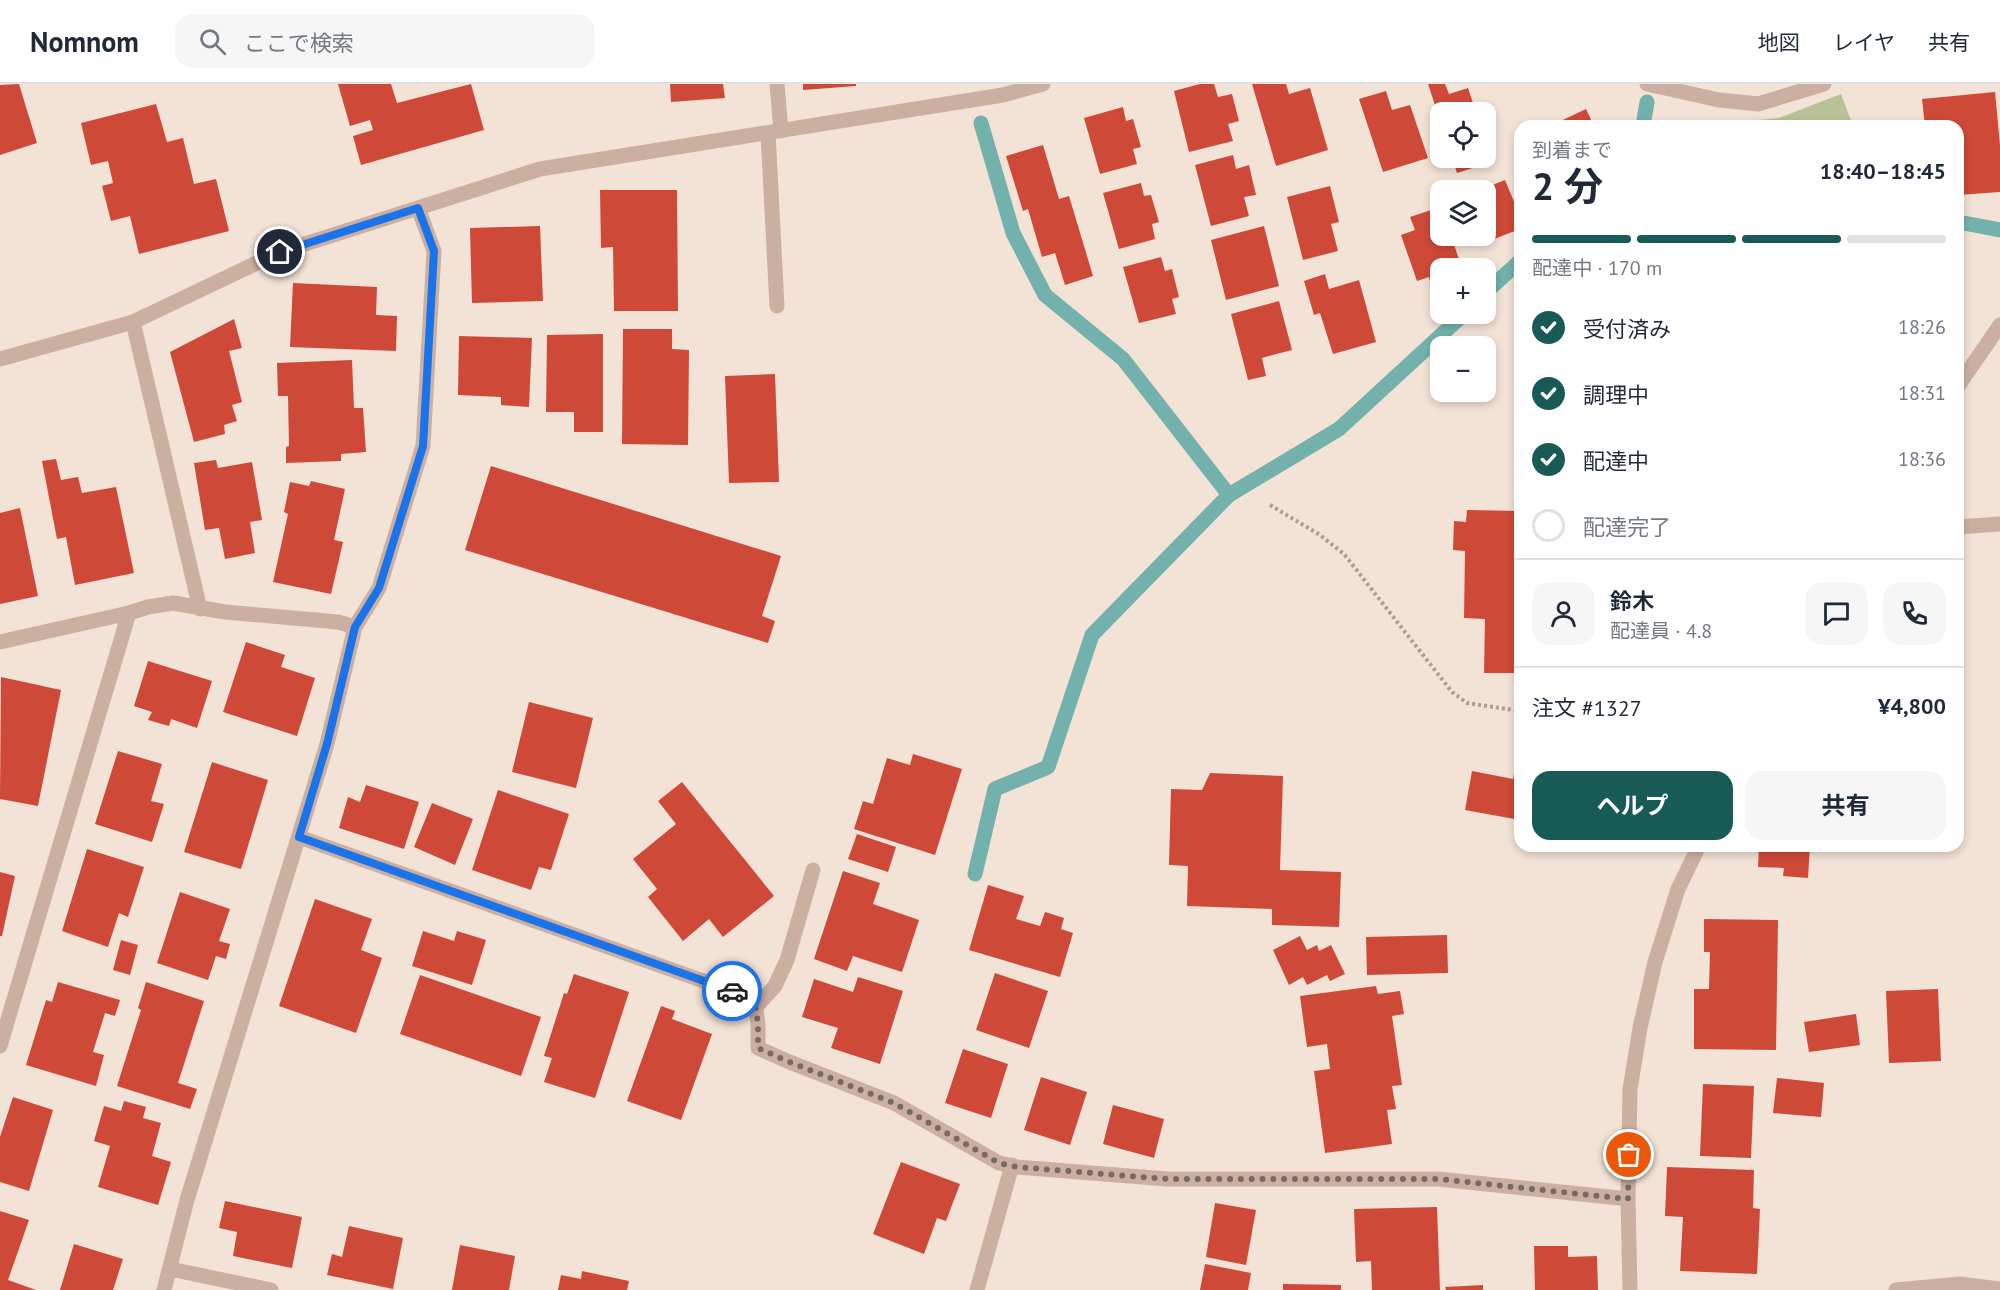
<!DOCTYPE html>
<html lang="ja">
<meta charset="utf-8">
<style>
body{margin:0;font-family:"PT Sans","Noto Sans JP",sans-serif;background:#f6f6f7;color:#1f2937;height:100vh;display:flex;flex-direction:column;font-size:22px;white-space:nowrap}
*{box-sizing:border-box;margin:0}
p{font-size:20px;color:#747a83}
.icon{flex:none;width:33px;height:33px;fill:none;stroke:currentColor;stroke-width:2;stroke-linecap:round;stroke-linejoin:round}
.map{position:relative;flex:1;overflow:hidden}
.side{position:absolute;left:1514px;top:36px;width:450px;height:732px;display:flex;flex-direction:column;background:#fff;border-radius:18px;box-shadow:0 3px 9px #0003}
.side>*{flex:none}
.buttons{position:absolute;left:1430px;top:18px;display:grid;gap:12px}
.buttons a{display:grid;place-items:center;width:66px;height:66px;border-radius:12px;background:#fff;box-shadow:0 3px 9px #0003;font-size:30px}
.pin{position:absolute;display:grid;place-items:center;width:51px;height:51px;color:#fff;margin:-26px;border:3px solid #fff;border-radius:50%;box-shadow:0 2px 6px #0007}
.courier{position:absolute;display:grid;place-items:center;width:60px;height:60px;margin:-30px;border:4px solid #1a73e8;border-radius:50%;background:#fff;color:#222;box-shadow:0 2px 8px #0007}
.head em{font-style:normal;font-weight:700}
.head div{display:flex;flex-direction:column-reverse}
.head{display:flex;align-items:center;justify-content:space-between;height:102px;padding:0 18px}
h1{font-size:39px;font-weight:700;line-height:45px}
.bar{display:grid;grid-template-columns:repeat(4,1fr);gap:9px 6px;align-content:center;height:72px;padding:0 18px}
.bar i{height:8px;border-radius:4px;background:#e0e1e3}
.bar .on{background:#185a55}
.bar p{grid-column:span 4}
.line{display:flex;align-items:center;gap:15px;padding:0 18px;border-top:2px solid #e0e1e3}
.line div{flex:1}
.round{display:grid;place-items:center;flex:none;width:63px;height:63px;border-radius:18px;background:#f6f6f7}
ol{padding:0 18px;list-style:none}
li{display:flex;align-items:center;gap:18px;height:66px}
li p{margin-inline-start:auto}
li .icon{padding:6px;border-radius:50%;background:#185a55;color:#fff;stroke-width:4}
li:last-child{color:#747a83}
li i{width:33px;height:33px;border:3px solid #e0e1e3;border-radius:50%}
.action{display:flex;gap:12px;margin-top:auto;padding:12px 18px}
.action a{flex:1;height:69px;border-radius:18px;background:#185a55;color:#fff;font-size:24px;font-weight:700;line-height:69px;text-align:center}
.action a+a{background:#f6f6f7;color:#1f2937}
header{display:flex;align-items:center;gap:36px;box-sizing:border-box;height:84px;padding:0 30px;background:#fff;border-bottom:2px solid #e0e1e3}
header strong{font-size:28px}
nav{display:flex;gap:33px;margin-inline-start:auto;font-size:21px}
.search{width:420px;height:54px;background:#f6f6f7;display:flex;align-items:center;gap:15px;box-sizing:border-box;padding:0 21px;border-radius:18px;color:#747a83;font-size:22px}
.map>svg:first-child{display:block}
</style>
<header>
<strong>Nomnom</strong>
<div class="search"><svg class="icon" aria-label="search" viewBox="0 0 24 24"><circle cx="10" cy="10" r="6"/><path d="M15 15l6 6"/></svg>ここで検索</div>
<nav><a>地図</a><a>レイヤ</a><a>共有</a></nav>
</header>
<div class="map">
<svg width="2000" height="1206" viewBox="0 0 2000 1206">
<rect width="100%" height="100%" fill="#f3e2d6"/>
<path fill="#b9c296" d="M1841 10 1853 42H1747L1748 37 1779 34Z"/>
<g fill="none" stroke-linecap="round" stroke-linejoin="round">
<path stroke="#73b2ac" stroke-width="15" d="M981 39 1013 149 1045 211 1123 275 1229 411
M1643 42 1647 18
M1958 138 2000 146
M1485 209 1520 177
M975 790 995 705 1048 683 1092 551 1229 411 1339 345 1464 230"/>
</g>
<path fill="#cf4938" d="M19 0 37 59 0 71V1Z
M338 0H391L397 19 471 0 484 46 361 81 353 52 373 46 370 36 350 42Z
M670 0H723L725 14 671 18Z
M803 0H856V2L803 6Z
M1200 0H1214L1218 13 1232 10 1239 37 1228 40 1233 57 1189 68 1174 7Z
M1252 0H1286L1289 10 1310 4 1328 66 1276 82Z
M1428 0H1445L1449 10 1468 4 1476 28H1440V36Z
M1386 7 1392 26 1410 21 1428 74 1383 88 1359 15Z
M1995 8 2000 61V108L1958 111V42H1925L1922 15Z
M156 20 167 58 183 54 194 100 216 95 229 147 139 170 130 132 111 137 102 102 113 99 108 77 91 81 81 39Z
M1123 23 1126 37 1133 35 1141 63 1133 65 1137 80 1100 90 1084 34Z
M1586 25 1594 42H1550Z
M1485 59 1492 78 1457 89 1452 74H1485Z
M1043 61 1059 115 1069 112 1093 192 1065 201 1055 169 1042 173 1028 125 1023 127 1006 72Z
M1233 71 1236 85 1249 81 1256 111 1244 113 1249 132 1211 142 1195 81Z
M1505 96 1520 132V145L1489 157 1485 147V106H1480Z
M1141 99 1144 112 1151 111 1159 138 1152 140 1155 155 1119 165 1103 109Z
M1330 102 1339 138 1331 140 1338 167 1303 176 1287 113Z
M600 106H677L678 227H614L613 163 601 164Z
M1440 123V152H1451L1462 184H1440V199L1431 202 1429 193 1417 197 1401 151 1415 146 1410 133Z
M540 142 543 217 472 219 470 144Z
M1264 142 1279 202 1226 216 1211 156Z
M1161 173 1165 187 1172 185 1179 213 1172 215 1176 230 1139 239 1123 183Z
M1325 190 1329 205 1359 196 1376 258 1333 270 1320 229 1314 231 1304 197Z
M293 199 377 203 376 231 397 232 396 267 290 263Z
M1279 217 1292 266 1262 274 1266 292 1248 296 1231 230Z
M234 235 242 264 229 267 242 318 232 321 237 337 224 341 225 350 194 358 170 268Z
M623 245H672V265L689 266 688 361 622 360Z
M603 250V348H574V328H546L547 251Z
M459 252 532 254 529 323 501 321V313L458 311Z
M352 276 354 324H363L366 368 341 370V377L286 379V363L289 362 288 312H278L277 279Z
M775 290 779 398 729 399 725 292Z
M56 375 61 396 78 393 82 409 116 403 134 489 75 501 66 453 57 455 42 377Z
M216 376 218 384 252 378 262 436 250 438 255 469 225 475 219 444 205 446 194 379Z
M491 382 781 472 762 532 775 537 768 559 465 466Z
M311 397 345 405 334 456 343 458 331 510 273 498 288 430 284 428 290 398 309 402Z
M20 424 38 512 0 520V429Z
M1467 426 1520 427V589H1484L1485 535 1464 534 1465 467 1453 466 1454 437 1466 438Z
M246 558 285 571 281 583 315 594 297 652 223 628Z
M148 577 212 597 197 644 171 635 169 642 148 636 152 628 134 622Z
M1 593 61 606 38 722 0 715Z
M529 618 593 634 576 704 512 688Z
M118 667 162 680 151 717 164 720 152 758 95 740Z
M913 670 962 685 935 771 854 745 863 717 873 720 887 674 910 681Z
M1517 675H1520V736L1465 726 1472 687 1513 695Z
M212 678 268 696 241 785 184 768Z
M1210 689 1283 692 1280 786 1341 788 1339 843 1272 841V825L1187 822 1188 782 1169 781 1171 705 1202 706Z
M682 698 774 812 723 853 709 835 683 857 648 813 657 805 633 775 676 740 658 717Z
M366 701 419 718 404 765 339 744 348 713 360 718Z
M498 706 569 730 551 786 539 783 531 806 472 786Z
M432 719 473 735 455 781 414 763Z
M857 750 896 763 888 788 848 775Z
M1759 762H1810L1808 794 1783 792 1784 784 1758 783Z
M87 765 144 783 128 833 119 829 108 863 62 847Z
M843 787 880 799 873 820 919 836 902 888 853 872 847 887 814 875Z
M0 788 15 792 2 852H0Z
M988 801 1024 812 1016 835 1040 842 1045 828 1064 834 1061 845 1073 849 1060 893 969 866Z
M180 808 230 825 219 857 230 860 226 875 216 872 208 896 157 879Z
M315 815 372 835 361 866 382 874 356 949 279 922Z
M1704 835 1778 836 1776 966 1694 965V905H1709L1710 868H1704Z
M423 847 454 857 457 847 486 856 472 901 412 882Z
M1447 851 1448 889 1367 891 1366 853Z
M1300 852 1307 866 1317 861 1319 867 1331 861 1345 890 1330 897 1327 891 1307 901 1303 893 1289 901 1273 866Z
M121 856 138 861 130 891 113 886Z
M995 889 1048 907 1029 964 976 946Z
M574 890 629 908 595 1014 544 998 552 974 544 972 564 909 567 910Z
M420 891 541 933 521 992 400 950Z
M858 893 903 907 880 980 831 964 838 944 802 933 814 895 853 908Z
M58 898 120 916 115 932 105 929 93 968 104 971 96 1002 26 981 46 916 52 918Z
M146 898 204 917 178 999 197 1005 190 1025 117 1002 141 926 138 924Z
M1376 902 1378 910 1400 907 1404 930 1392 932 1402 1001 1392 1002 1396 1025 1387 1026 1392 1060 1325 1069 1314 987 1330 985 1327 960 1307 963 1300 912Z
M1938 905 1941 977 1889 979 1886 907Z
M661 922 675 927 672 935 712 950 681 1036 627 1017Z
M1856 930 1860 961 1809 968 1804 938Z
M963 965 1008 980 991 1034 945 1019Z
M1041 993 1087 1008 1070 1061 1024 1046Z
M1777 994 1824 999 1821 1033 1773 1029Z
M1703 1000 1754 1002 1751 1074 1700 1072Z
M13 1013 53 1026 29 1107 0 1098V1053Z
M124 1017 146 1023 143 1034 161 1039 152 1072 171 1078 158 1121 98 1103 110 1062 94 1057 104 1022 121 1027Z
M1113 1021 1164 1035 1154 1074 1103 1060Z
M901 1078 960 1100 946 1137 937 1134 924 1170 873 1150Z
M1667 1083 1754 1086 1753 1124 1760 1125 1757 1190 1680 1187 1683 1133 1665 1132Z
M225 1117 302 1133 292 1184 233 1172 237 1148 219 1144Z
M1215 1119 1256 1126 1246 1181 1206 1173Z
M1437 1123 1440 1206H1372L1371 1177 1356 1178 1354 1125Z
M0 1127 29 1136 8 1196 36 1206H0Z
M349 1142 403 1154 393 1205 327 1191 332 1170 342 1173Z
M74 1160 123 1175 113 1206H60Z
M460 1161 515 1172 509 1206H452Z
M1534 1162H1568V1173L1597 1172 1598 1206H1535Z
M1205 1180 1251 1189 1248 1206H1200Z
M582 1187 629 1197 627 1206H558L561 1191 581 1195Z
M1283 1200 1341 1201V1206H1283Z
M1483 1201V1206H1446L1445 1203Z"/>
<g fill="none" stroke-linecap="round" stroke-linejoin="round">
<path stroke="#b7998c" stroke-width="4" stroke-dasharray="3 3" stroke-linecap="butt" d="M1270 421 1320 451 1344 470 1452 608 1467 619 1520 627"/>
<path stroke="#cbb0a2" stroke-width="15" d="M777 0 781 47
M768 49 777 222
M1958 443 2000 440
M755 924 775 902 787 876 813 786
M977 1206 1012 1081"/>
<path stroke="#cbb0a2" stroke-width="15" d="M1647 0 1719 16 1758 20 1824 0
M133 238 200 525
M0 275 133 238 280 168 540 85 1003 11 1043 0
M1958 302 2000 241
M0 558 129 529 148 523 173 519 225 528 338 538 355 543
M299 753 754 915 758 939V964L787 977 894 1019 999 1079 1017 1083 1167 1095H1438L1628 1115
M0 962 129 529
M170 1185 271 1206
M164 1206 187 1116 327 660 355 543 379 504 423 362 434 167 418 124
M1630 1206 1628 1115 1630 1005 1640 944 1655 878 1678 805 1699 762
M1896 1206 1960 1200 2000 1205"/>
</g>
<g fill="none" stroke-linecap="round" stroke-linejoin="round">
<path stroke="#786963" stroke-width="6" stroke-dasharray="0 10.8" d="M732 907 754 915 758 939V964L787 977 894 1019 999 1079 1017 1083 1167 1095H1438L1628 1115 1629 1071"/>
<path stroke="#1a73e8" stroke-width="8" d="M280 168 418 124 434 167 423 362 379 504 355 543 327 660 299 753 732 907"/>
</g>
</svg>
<div class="buttons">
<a><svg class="icon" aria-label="locate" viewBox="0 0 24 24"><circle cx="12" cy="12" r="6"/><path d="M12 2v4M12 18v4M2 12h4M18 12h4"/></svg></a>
<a><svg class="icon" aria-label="layers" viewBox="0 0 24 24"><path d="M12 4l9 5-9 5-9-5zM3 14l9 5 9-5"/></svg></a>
<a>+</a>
<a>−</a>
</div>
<div class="pin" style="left:1629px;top:1071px;background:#ea580c"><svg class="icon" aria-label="bag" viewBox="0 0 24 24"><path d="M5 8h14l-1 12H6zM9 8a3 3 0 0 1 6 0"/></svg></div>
<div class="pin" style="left:280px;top:168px;background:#1f2937"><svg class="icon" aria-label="home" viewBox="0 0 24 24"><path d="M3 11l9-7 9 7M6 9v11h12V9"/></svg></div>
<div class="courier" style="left:732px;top:907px"><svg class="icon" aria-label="car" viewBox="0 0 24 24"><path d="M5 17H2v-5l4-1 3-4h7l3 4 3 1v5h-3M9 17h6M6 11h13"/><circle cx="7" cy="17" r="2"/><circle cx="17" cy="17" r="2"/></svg></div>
<section class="side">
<div class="head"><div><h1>2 分</h1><p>到着まで</p></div><em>18:40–18:45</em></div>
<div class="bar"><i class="on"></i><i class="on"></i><i class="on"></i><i></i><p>配達中 · 170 m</p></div>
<ol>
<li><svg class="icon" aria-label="check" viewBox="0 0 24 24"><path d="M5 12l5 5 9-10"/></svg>受付済み<p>18:26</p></li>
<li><svg class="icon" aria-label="check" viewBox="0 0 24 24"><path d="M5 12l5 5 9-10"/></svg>調理中<p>18:31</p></li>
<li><svg class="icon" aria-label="check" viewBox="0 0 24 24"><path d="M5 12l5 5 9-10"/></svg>配達中<p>18:36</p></li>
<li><i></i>配達完了</li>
</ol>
<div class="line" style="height:108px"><a class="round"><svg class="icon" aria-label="person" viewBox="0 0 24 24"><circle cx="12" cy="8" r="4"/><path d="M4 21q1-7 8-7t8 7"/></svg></a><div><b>鈴木</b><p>配達員 · 4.8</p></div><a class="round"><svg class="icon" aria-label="chat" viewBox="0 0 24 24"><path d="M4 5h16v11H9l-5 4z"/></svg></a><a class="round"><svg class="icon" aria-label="phone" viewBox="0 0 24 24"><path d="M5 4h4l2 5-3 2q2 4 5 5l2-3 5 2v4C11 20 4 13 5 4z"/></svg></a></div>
<div class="line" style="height:78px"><div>注文 #1327</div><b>¥4,800</b></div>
<div class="action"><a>ヘルプ</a><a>共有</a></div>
</section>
</div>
